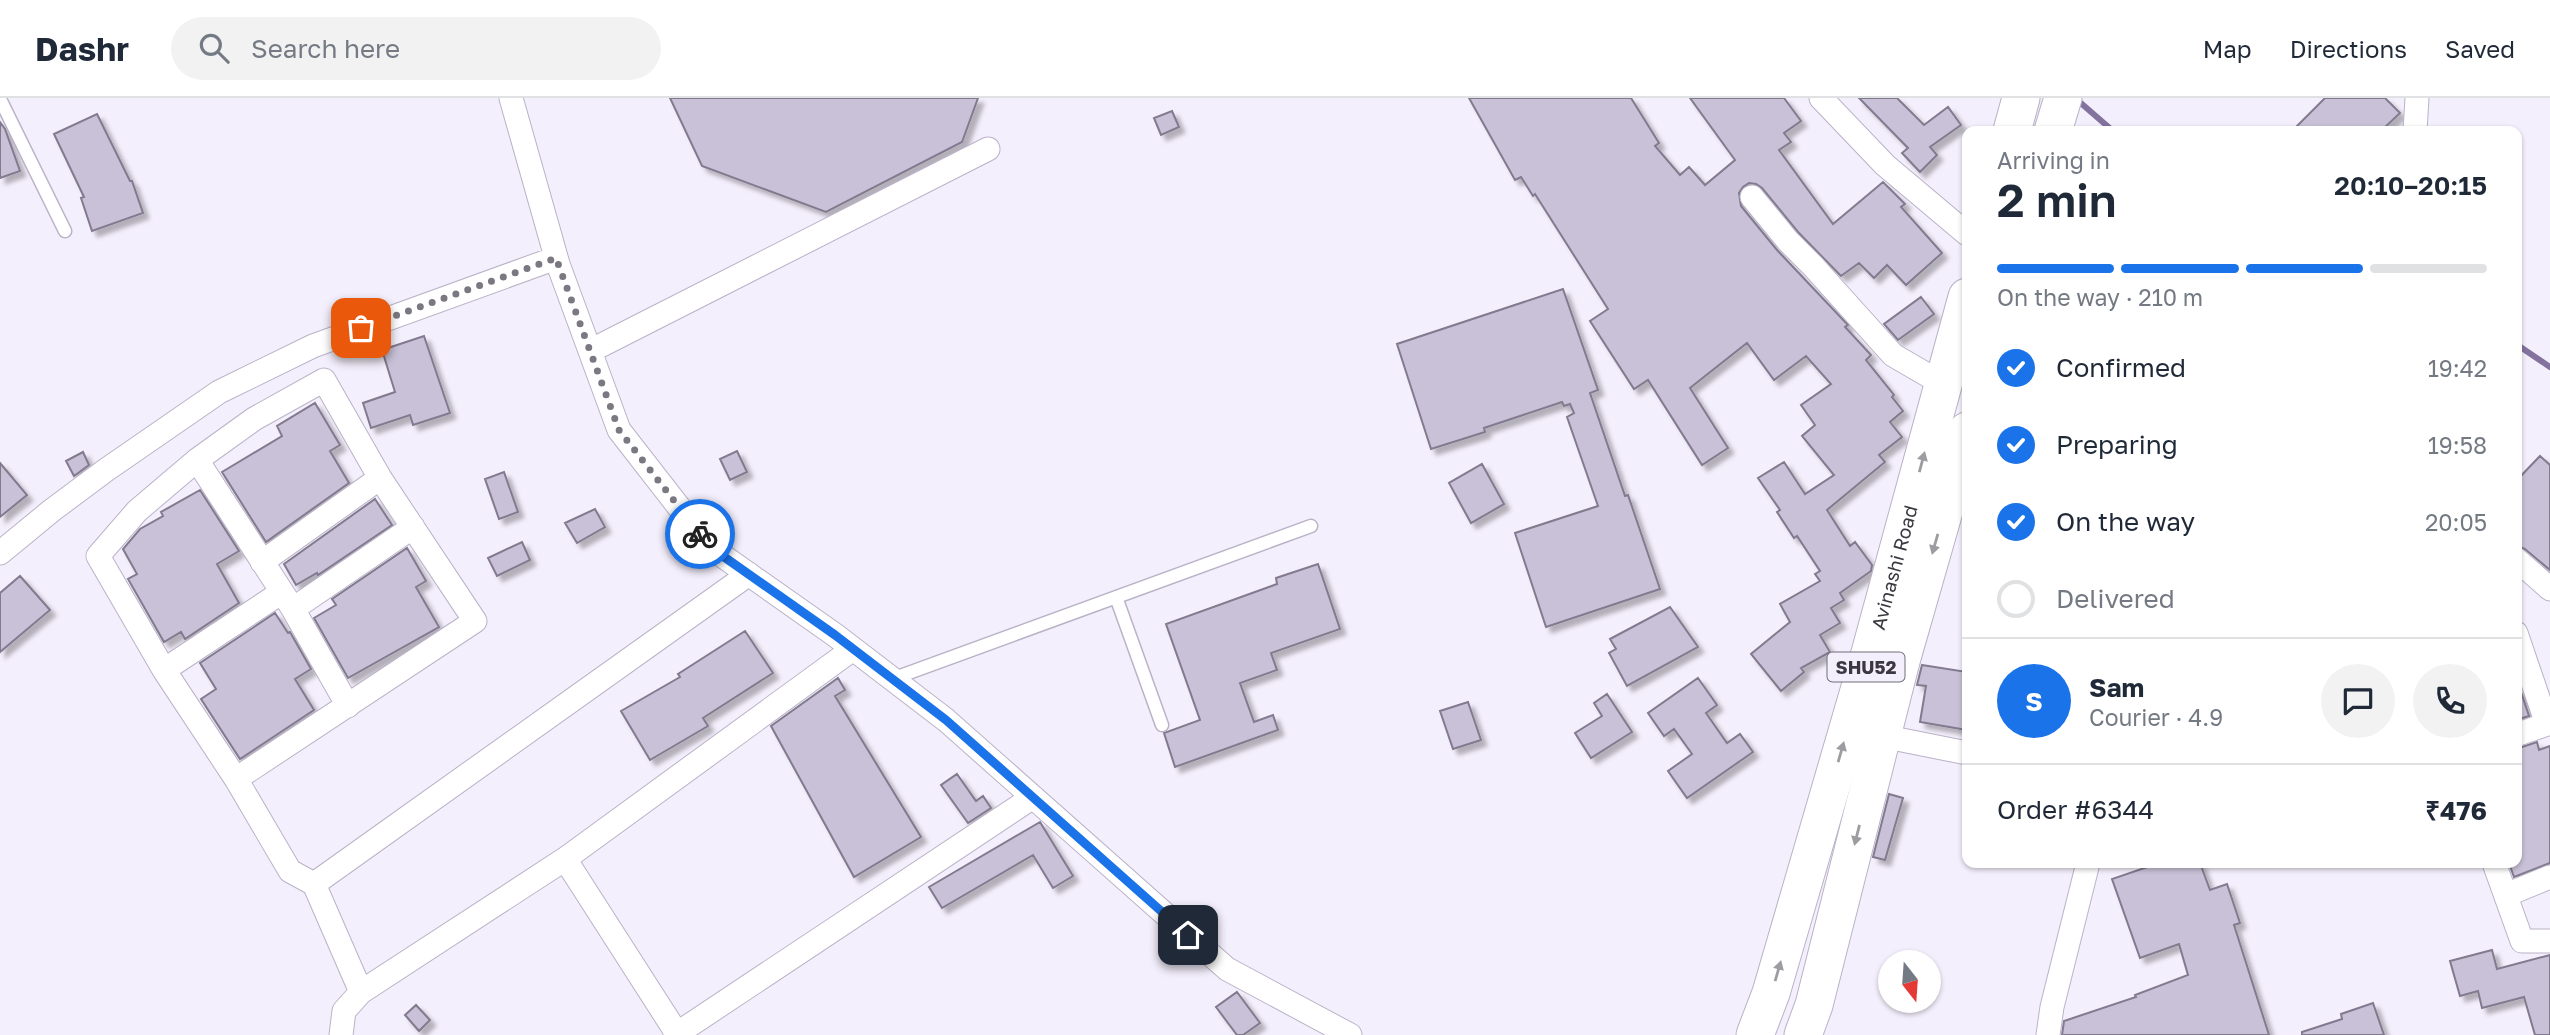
<!DOCTYPE html>
<meta charset="utf-8">
<style>
body{margin:0;font-family:"Golos Text",sans-serif;background:#f2f2f3;color:#1f2937;height:100vh;display:flex;flex-direction:column;font-size:26px;white-space:nowrap}
*{box-sizing:border-box;margin:0}
p{font-size:23px;color:#747a83}
.icon{flex:none;width:38px;height:38px;fill:none;stroke:currentColor;stroke-width:2;stroke-linecap:round;stroke-linejoin:round}
.map{position:relative;flex:1;overflow:hidden}
.details{position:absolute;left:1962px;top:28px;width:560px;height:742px;display:flex;flex-direction:column;background:#fff;border-radius:14px;box-shadow:0 2px 5px #0004}
.details>*{flex:none}
.needle{width:46px;rotate:163deg}
.tools{position:absolute;left:1878px;top:852px;display:grid;gap:14px}
.tools a{display:grid;place-items:center;width:63px;height:63px;border-radius:50%;background:#fff;box-shadow:0 2px 5px #0004;font-size:35px}
.pin{position:absolute;display:grid;place-items:center;width:60px;height:60px;color:#fff;margin:-30px;border-radius:14px;box-shadow:0 4px 10px #0006}
.courier{position:absolute;display:grid;place-items:center;width:70px;height:70px;margin:-35px;border:5px solid #1a73e8;border-radius:50%;background:#fff;color:#222;box-shadow:0 2px 9px #0007}
.overview em{font-style:normal;font-weight:600}
.overview div{display:flex;flex-direction:column-reverse}
.overview{display:flex;align-items:center;justify-content:space-between;height:119px;padding:0 35px}
h1{font-size:46px;font-weight:600;line-height:52px}
.bar{display:grid;grid-template-columns:repeat(4,1fr);gap:10px 7px;align-content:center;height:84px;padding:0 35px}
.bar i{height:9px;border-radius:5px;background:#e0e1e3}
.bar .current{background:#1a73e8}
.bar p{grid-column:span 4}
.line{display:flex;align-items:center;gap:18px;padding:0 35px;border-top:2px solid #e0e1e3}
.line div{flex:1}
.round{display:grid;place-items:center;flex:none;width:74px;height:74px;border-radius:37px;background:#f2f2f3}
ol{padding:0 35px;list-style:none}
li{display:flex;align-items:center;gap:21px;height:77px}
li p{margin-inline-start:auto}
li .icon{padding:7px;border-radius:50%;background:#1a73e8;color:#fff;stroke-width:4}
li:last-child{color:#747a83}
li i{width:38px;height:38px;border:4px solid #e0e1e3;border-radius:50%}
header{display:flex;align-items:center;gap:42px;box-sizing:border-box;height:98px;padding:0 35px;background:#fff;border-bottom:2px solid #e0e1e3}
header strong{font-size:33px}
nav{display:flex;gap:38px;margin-inline-start:auto;font-size:24px}
.search{width:490px;height:63px;background:#f2f2f3;display:flex;align-items:center;gap:18px;box-sizing:border-box;padding:0 24px;border-radius:38px;color:#747a83;font-size:26px}
.map>svg:first-child{display:block}
</style>
<header>
<strong>Dashr</strong>
<div class="search"><svg class="icon" aria-label="search" viewBox="0 0 24 24"><circle cx="10" cy="10" r="6"/><path d="M15 15l6 6"/></svg>Search here</div>
<nav><a>Map</a><a>Directions</a><a>Saved</a></nav>
</header>
<div class="map">
<svg width="2550" height="937" viewBox="0 0 2550 937">
<defs>
<filter id="shadow"><feDropShadow dx="5.5" dy="5.5" stdDeviation="2" flood-color="#0004"/></filter>
</defs>
<rect width="100%" height="100%" fill="#f4effc"/>
<g fill="none" stroke-linecap="round" stroke-linejoin="round">
<path stroke="#84729e" stroke-width="6" d="M2075 0 2113 33
M2516 246 2550 269"/>
</g>
<path fill="#c9c1d7" stroke="#827a8e" stroke-width="2" filter="url(#shadow)" d="M670 0H978L962 44 826 114 702 68Z
M1469 0H1631L1659 45 1655 48 1680 77 1689 69 1705 87 1735 62 1690 0H1784L1801 23 1784 35 1791 44 1779 52 1833 126 1883 84 1905 106 1901 109 1942 155 1906 187 1887 167 1874 180 1859 165 1841 178 1798 134 1762 90 1756 86 1749 85 1743 89 1739 95 1741 108 1777 152 1848 227 1845 229 1871 257 1866 262 1894 297 1892 299 1903 313 1890 324 1902 339 1879 357 1885 364 1827 412 1850 448 1855 444 1872 467 1871 473 1840 495 1844 502 1831 510 1840 525 1820 537 1830 554 1801 570 1804 574 1781 593 1751 556 1790 524 1780 506 1820 483 1815 476 1820 473 1797 438 1794 440 1777 414 1780 412 1758 380 1784 364 1805 396 1834 377 1802 338 1815 327 1801 307 1831 286 1806 258 1774 282 1747 245 1690 290 1728 350 1702 367 1648 282 1634 291 1590 223 1608 211 1535 96 1533 98 1521 79 1515 82Z
M1859 0H1897L1924 27 1948 9 1961 27 1930 49 1937 57 1920 74 1902 55 1908 50Z
M2325 0H2385L2400 15 2381 33H2292Z
M1172 13 1179 29 1161 37 1154 20Z
M97 16 130 83H132L143 115 92 133 81 100 84 99 54 36Z
M0 24 5 31 20 73 0 80Z
M1563 191 1598 292 1590 295 1625 398 1628 397 1660 491 1546 529 1515 435 1598 408 1567 319 1574 315 1570 306 1564 308 1562 304 1484 330 1485 334 1431 351 1397 246Z
M1921 199 1934 216 1898 242 1884 226Z
M424 238 450 315 413 327 410 317 371 330 363 305 395 294 382 252Z
M315 305 340 347 330 353 349 385 266 444 222 374 282 338 277 328Z
M737 353 747 374 730 382 720 361Z
M83 354 89 367 74 378 66 363Z
M2540 358 2550 367V472L2525 451 2516 447V383Z
M0 365 27 397 0 419Z
M1482 366 1504 406 1471 425 1449 385Z
M504 374 518 414 499 421 485 381Z
M200 392 239 453 217 466 239 505 185 541 181 534 164 544 128 481 137 476 123 451 140 431 163 418 161 414Z
M375 401 392 427 318 477 317 475 296 487 284 466Z
M595 411 605 429 577 445 565 425Z
M522 444 530 462 497 478 488 460Z
M407 450 426 483 416 489 439 529 348 580 314 520 336 507 332 501Z
M1318 466 1340 531 1271 555 1277 572 1240 585 1254 624 1273 617 1278 632 1175 669 1164 635 1200 622 1166 526 1277 486 1276 480Z
M20 478 50 512 0 554V495Z
M1670 509 1698 549 1627 588 1609 555 1616 551 1610 541Z
M275 515 288 535 290 534 311 571 295 581 314 612 240 661 201 601 216 591 200 565Z
M745 533 773 575 703 620 708 628 650 662 621 613 680 579 678 576Z
M1922 567 1967 574V632L1920 624 1926 588 1917 587Z
M838 580 845 592 835 598 921 739 854 779 771 628Z
M1698 580 1717 607 1706 615 1727 645 1740 636 1753 654 1687 700 1668 673 1692 656 1674 631 1664 638 1648 615Z
M2516 591H2520L2529 618 2516 622Z
M1607 596 1632 634 1591 660 1575 635 1602 618 1594 605Z
M1468 604 1481 642 1453 651 1440 613Z
M2537 644 2539 652 2550 648V765L2514 779 2509 765H2516V651Z
M957 676 976 703 983 698 991 710 968 725 941 687Z
M1889 696 1903 700 1885 762 1873 759Z
M1040 724 1073 778 1053 790 1033 757 942 810 929 789Z
M2159 765H2200L2210 792 2227 786 2240 825 2234 827 2269 937H2062L2064 923 2136 899 2135 897 2188 877 2179 846 2140 860 2112 781Z
M2492 852 2497 871 2550 857V937H2535L2524 899 2482 910 2478 893 2460 898 2450 863Z
M1237 894 1260 925 1243 937H1237L1216 909Z
M2373 905 2384 937H2302V934L2342 921 2341 916Z
M416 907 430 922 419 933 405 917Z"/>
<g fill="none" stroke-linecap="round" stroke-linejoin="round">
<g stroke="#bab2c7" stroke-width="15">
<path id="lane" d="M0 1 65 133
M1116 499 1162 627
M892 581 1311 428"/>
</g>
<g stroke="#bab2c7" stroke-width="25">
<path id="street" d="M511 0 558 166 619 332 710 449 835 537 946 622 1227 871 1350 937
M1821 0 1885 67 1967 136
M2415 33 2417 0
M1752 99 1788 143 1813 168 1893 257 1943 286
M590 253 988 51
M197 362 293 511 348 608
M0 455 51 413 106 372 219 294 313 248 556 160
M2516 461 2550 491
M262 464 380 380
M293 511 413 429
M2516 535 2547 626H2550
M164 572 282 494
M2516 637 2547 626
M1882 638 1967 655
M236 681 475 523 380 380 324 282 254 321 197 362 137 413 98 458 164 572 236 681 290 773 314 786 361 894
M2494 765 2522 843H2550
M314 786 749 476
M2506 797 2550 779
M676 934 565 761 853 551
M341 937 344 913 361 894 565 761
M675 937 1033 699
M2048 937 2052 909 2088 765"/>
</g>
<g stroke="#bab2c7" stroke-width="39">
<g id="primary">
<path d="M2012 33 2021 0"/>
<path d="M2053 33 2063 0"/>
<path id="s1" d="M1755 937 1771 895 1870 555 1967 199"/>
<path d="M1803 937 1814 907 1901 563 1967 333"/>
</g>
</g>
<use href="#lane" stroke="#fff" stroke-width="12"/>
<use href="#street" stroke="#fff" stroke-width="23"/>
<use href="#primary" stroke="#fff" stroke-width="37"/>
</g>
<defs><path id="oneway-solid" d="M-6-.8H1V-3.2L6.5 0L1 3.2V.8H-6Z" transform="scale(1.75)"/></defs>
<g fill="#9e9ca0">
<use href="#oneway-solid" transform="translate(1922 364) rotate(-75)"/>
<use href="#oneway-solid" transform="translate(1935 446) rotate(106)"/>
<use href="#oneway-solid" transform="translate(1841 654) rotate(-74)"/>
<use href="#oneway-solid" transform="translate(1857 737) rotate(104)"/>
<use href="#oneway-solid" transform="translate(1778 873) rotate(-74)"/>
</g>
<g fill="none" stroke-linecap="round" stroke-linejoin="round">
<path stroke="#7c7882" stroke-width="7" stroke-dasharray="0 12.6" d="M361 230 556 160 619 332 700 436"/>
<path stroke="#1a73e8" stroke-width="9" d="M700 436 710 449 835 537 946 622 1188 837"/>
</g>
<g text-anchor="middle" dominant-baseline="central" stroke-width="7" stroke-linejoin="round" paint-order="stroke">
<rect fill="#f4effc" stroke="#736f79" stroke-width="2" x="1827.5" y="554.5" width="77" height="29" rx="5"/>
<g font-size="18" font-weight="bold" fill="#3c3841">
<text x="1866" y="569">SHU52</text>
</g>
<g font-size="19" fill="#3c3841" stroke="#f4effc">
<text stroke="none"><textPath href="#s1" startOffset="488">Avinashi Road</textPath></text>
</g>
</g>
</svg>
<div class="tools">
<a><svg class="needle" viewBox="-14 -14 28 28"><path d="M0-13l5 13h-10z" fill="#e53935"/><path d="M0 13l5-13h-10z" fill="#747a83"/></svg></a>
</div>
<div class="pin" style="left:361px;top:230px;background:#ea580c"><svg class="icon" aria-label="bag" viewBox="0 0 24 24"><path d="M5 8h14l-1 12H6zM9 8a3 3 0 0 1 6 0"/></svg></div>
<div class="pin" style="left:1188px;top:837px;background:#1f2937"><svg class="icon" aria-label="home" viewBox="0 0 24 24"><path d="M3 11l9-7 9 7M6 9v11h12V9"/></svg></div>
<div class="courier" style="left:700px;top:436px"><svg class="icon" aria-label="bike" viewBox="0 0 24 24"><circle cx="6" cy="16" r="4"/><circle cx="18" cy="16" r="4"/><path d="M6 16l4-8h5l3 8M10 8l3 8H6M13 5h3"/></svg></div>
<section class="details">
<div class="overview"><div><h1>2 min</h1><p>Arriving in</p></div><em>20:10–20:15</em></div>
<div class="bar"><i class="current"></i><i class="current"></i><i class="current"></i><i></i><p>On the way · 210 m</p></div>
<ol>
<li><svg class="icon" aria-label="check" viewBox="0 0 24 24"><path d="M5 12l5 5 9-10"/></svg>Confirmed<p>19:42</p></li>
<li><svg class="icon" aria-label="check" viewBox="0 0 24 24"><path d="M5 12l5 5 9-10"/></svg>Preparing<p>19:58</p></li>
<li><svg class="icon" aria-label="check" viewBox="0 0 24 24"><path d="M5 12l5 5 9-10"/></svg>On the way<p>20:05</p></li>
<li><i></i>Delivered</li>
</ol>
<div class="line" style="height:126px"><b class="round" style="background:#1a73e8;color:#fff">S</b><div><b>Sam</b><p>Courier · 4.9</p></div><a class="round"><svg class="icon" aria-label="chat" viewBox="0 0 24 24"><path d="M4 5h16v11H9l-5 4z"/></svg></a><a class="round"><svg class="icon" aria-label="phone" viewBox="0 0 24 24"><path d="M5 4h4l2 5-3 2q2 4 5 5l2-3 5 2v4C11 20 4 13 5 4z"/></svg></a></div>
<div class="line" style="height:91px"><div>Order #6344</div><b>₹476</b></div>
</section>
</div>
